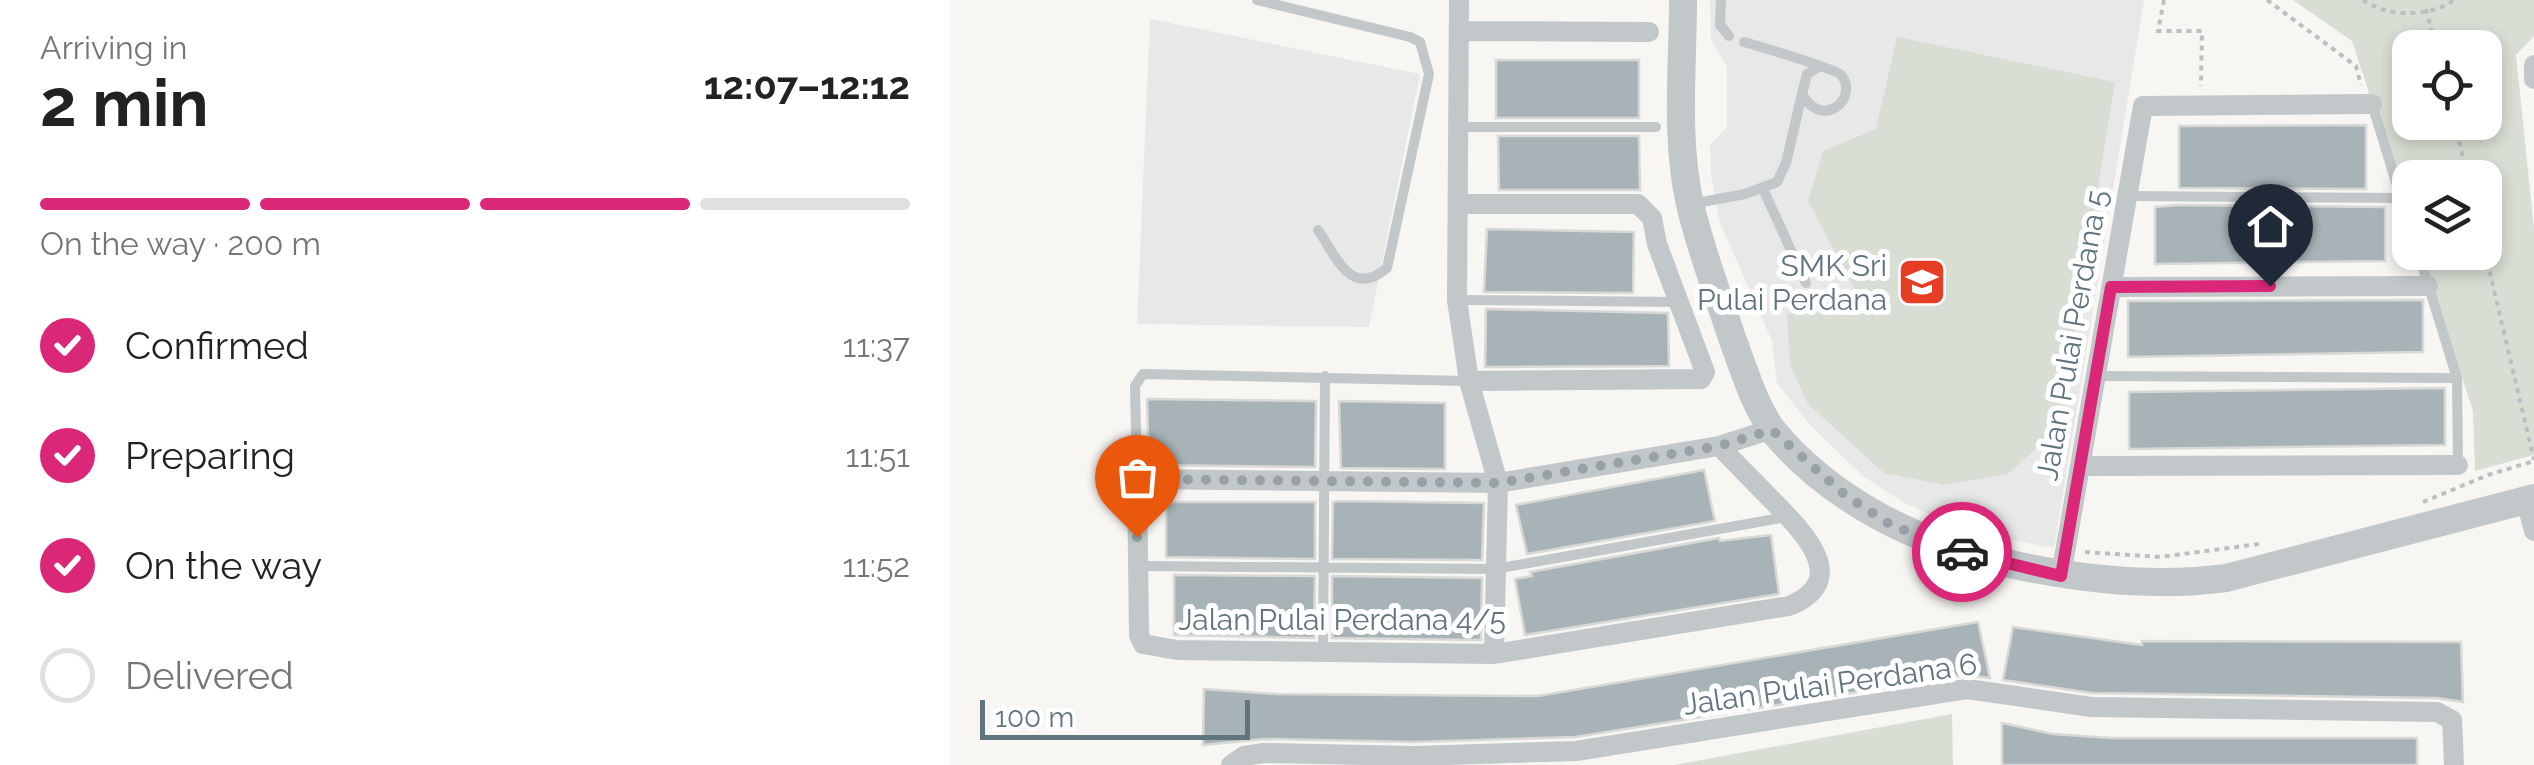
<!DOCTYPE html>
<meta charset="utf-8">
<style>
body{margin:0;font-family:Raleway,sans-serif;background:#f6f6f6;color:#222;height:100vh;display:flex;flex-direction:column;font-size:38px;white-space:nowrap}
*{box-sizing:border-box;margin:0}
p{font-size:32px;color:#767676}
.icon{flex:none;width:55px;height:55px;fill:none;stroke:currentColor;stroke-width:2;stroke-linecap:round;stroke-linejoin:round}
.map{position:relative;flex:1;overflow:hidden}
.sheet{display:flex;flex-direction:column;background:#fff;width:950px}
.sheet>*{flex:none}
.fabs{position:absolute;left:1442px;top:30px;display:grid;gap:20px}
.fabs a{display:grid;place-items:center;width:110px;height:110px;border-radius:20px;background:#fff;box-shadow:0 5px 15px #0003;font-size:50px}
.scale{position:absolute;left:30px;bottom:25px;width:270px;box-sizing:border-box;padding-left:10px;border:5px solid #61757f;border-top:0;font-size:28px;line-height:35px;white-space:nowrap;color:#61757f;-webkit-text-stroke:8px #fff;paint-order:stroke}
.pin{position:absolute;display:grid;place-items:center;width:85px;height:85px;color:#fff;margin:-102px -42px;border-radius:50% 50% 50% 0;rotate:-45deg;box-shadow:0 0 10px #0007}
.pin .icon{rotate:45deg}
.courier{position:absolute;display:grid;place-items:center;width:100px;height:100px;margin:-50px;border:8px solid #db2777;border-radius:50%;background:#fff;color:#222;box-shadow:0 2px 12px #0007}
.overview em{font-style:normal;font-weight:700}
.overview div{display:flex;flex-direction:column-reverse}
.overview{display:flex;align-items:center;justify-content:space-between;height:170px;padding:0 40px}
h1{font-size:65px;font-weight:700;line-height:75px}
.bar{display:grid;grid-template-columns:repeat(4,1fr);gap:15px 10px;align-content:center;height:120px;padding:0 40px}
.bar i{height:12px;border-radius:8px;background:#e0e0e0}
.bar .current{background:#db2777}
.bar p{grid-column:span 4}
ol{padding:0 40px;list-style:none}
li{display:flex;align-items:center;gap:30px;height:110px}
li p{margin-inline-start:auto}
li .icon{padding:10px;border-radius:50%;background:#db2777;color:#fff;stroke-width:4}
li:last-child{color:#767676}
li i{width:55px;height:55px;border:5px solid #e0e0e0;border-radius:50%}
main{display:flex;flex:1;min-height:0}
.map>svg:first-child{display:block}
</style>
<main>
<section class="sheet">
<div class="overview"><div><h1>2 min</h1><p>Arriving in</p></div><em>12:07–12:12</em></div>
<div class="bar"><i class="current"></i><i class="current"></i><i class="current"></i><i></i><p>On the way · 200 m</p></div>
<ol>
<li><svg class="icon" aria-label="check" viewBox="0 0 24 24"><path d="M5 12l5 5 9-10"/></svg>Confirmed<p>11:37</p></li>
<li><svg class="icon" aria-label="check" viewBox="0 0 24 24"><path d="M5 12l5 5 9-10"/></svg>Preparing<p>11:51</p></li>
<li><svg class="icon" aria-label="check" viewBox="0 0 24 24"><path d="M5 12l5 5 9-10"/></svg>On the way<p>11:52</p></li>
<li><i></i>Delivered</li>
</ol>
</section>
<div class="map">
<svg width="1584" height="765" viewBox="0 0 1584 765">
<rect width="100%" height="100%" fill="#f7f6f3"/>
<path fill="#e7e8e7" d="M760 0H1194L1104 548 1015 531 953 502 913 476 859 424 827 383 822 341 770 223 761 175 760 145 777 127V67L761 40Z
M200 19 470 74 419 327 187 324Z"/>
<path fill="#d9ded4" fill-rule="evenodd" d="M1343 0H1584V36L1566 55 1584 228V455L1525 471 1523 411 1471 253 1535 252V178H1460V219L1402 41ZM1460 48H1535V122H1460Z
M947 37 1165 82 1109 428 1058 474 995 485 934 473 858 404 840 365 837 315 906 291 858 201 873 151 926 129Z
M1002 714 1003 765H724Z"/>
<path fill="#a8b3b7" stroke="#d8d8d6" stroke-width="2.5" d="M546 60H689V118H546Z
M1416 125V189L1229 188V126Z
M548 136H689L690 190H549Z
M1229 205 1435 207V261L1205 264V207Z
M537 229 684 232 683 293 534 292Z
M1473 300V352L1178 357V301Z
M536 309 718 313 719 366 535 367Z
M1495 388V445L1179 449V392Z
M197 399 366 401 365 467 199 465Z
M389 401 495 403V469L391 468Z
M754 470 765 521 577 554 566 505Z
M390 501 534 503 532 560 382 559 383 502Z
M216 502H365V559L216 557Z
M821 535 829 594 575 635 565 579 582 576 580 572 769 538 770 541Z
M224 575 365 576 364 638 224 635Z
M382 576 532 578 531 640 382 638Z
M1028 622 1040 678 1015 675 625 737 465 742 314 739 253 745 254 689 327 694 588 696Z
M1063 627 1192 645V641L1511 642 1513 702 1487 698 1142 693 1053 680Z
M1052 723 1103 734 1161 738H1467V765H1052Z"/>
<g fill="none" stroke-linecap="round" stroke-linejoin="round">
<path stroke="#bcbfc1" stroke-width="4" stroke-dasharray="5 5" stroke-linecap="butt" d="M1214 0 1208 31H1252L1251 86
M1317 0 1406 66 1411 85
M1413 0C1437 17 1479 18 1504 0
M1476 9 1486 48
M1504 122 1517 173
M1508 178 1524 172 1534 178
M1535 179 1541 195 1535 206
M1535 252 1584 460
M1473 502 1538 475 1584 461
M1135 552 1210 557 1309 544"/>
<path stroke="#c2c7c9" stroke-width="10" d="M307 0 460 37 470 42 479 74 437 268C401 299 386 256 368 230
M771 0 770 25 779 36
M794 42C808 46 886 69 891 75 910 98 872 131 852 94L857 74 867 68
M1422 104 1460 228
M510 127H706
M813 189 856 283
M1177 196 1451 198
M741 204 795 194 827 182 836 163 852 94
M1468 252 1507 378 1508 465
M507 300 729 302
M1146 376 1507 378
M187 479 185 386 193 374 518 381
M188 566 545 569 836 517
M373 652 375 376"/>
<path stroke="#c2c7c9" stroke-width="20" d="M509 0 507 300 519 381 548 483 544 654
M509 31 699 32
M1584 65V79
M510 204H688L702 218 707 244 755 372 751 379 519 381
M1161 287 1478 286
M769 446C786 463 802 480 819 497 847 526 906 579 839 606L544 654 227 650 193 644 189 635 187 479 548 483 769 446 822 429
M1130 466 1508 465
M1576 500 1584 531
M1111 575 1193 106 1422 104
M281 765 294 756 314 753 465 756 626 751 1017 689 1141 707 1487 712 1502 720 1504 765"/>
<path stroke="#c2c7c9" stroke-width="28" d="M733 0C733 67 725 139 740 204 750 248 767 292 781 335 792 364 805 408 824 432 881 500 965 542 1051 562 1125 579 1201 588 1276 578L1584 498"/>
</g>
<g fill="none" stroke-linecap="round" stroke-linejoin="round">
<path stroke="#96a2a8" stroke-width="10" stroke-dasharray="0 18" d="M187 537 188 479 548 483 769 446 822 430 895 495 941 525 1012 552"/>
<path stroke="#db2777" stroke-width="12" d="M1012 552 1111 576 1161 287 1320 286"/>
</g>
<defs>
<g id="school-square" transform="scale(2.5)"><rect x="-9" y="-9" width="18" height="18" rx="4" fill="#e63e24" stroke="#fff"/><path d="M0-5L7-2L0 1L-7-2ZM-4 1L0 2.5L4 1V4Q0 6-4 4Z" fill="#fff"/></g>
</defs>
<g fill-rule="evenodd">
<use href="#school-square" x="972" y="282"/>
</g>
<g text-anchor="middle" dominant-baseline="central" stroke-width="10" stroke-linejoin="round" paint-order="stroke">
<g font-size="30" fill="#61757f" stroke="#fff" text-anchor="end">
<text x="937" y="265">SMK Sri<tspan x="937" dy="34">Pulai Perdana</tspan></text>
</g>
<g font-size="30" fill="#61757f" stroke="#fff">
<text transform="translate(1122 335) rotate(-80)">Jalan Pulai Perdana 5</text>
<text x="392" y="619">Jalan Pulai Perdana 4/5</text>
<text transform="translate(880 684) rotate(-8)">Jalan Pulai Perdana 6</text>
</g>
</g>
</svg>
<div class="fabs">
<a><svg class="icon" aria-label="locate" viewBox="0 0 24 24"><circle cx="12" cy="12" r="6"/><path d="M12 2v4M12 18v4M2 12h4M18 12h4"/></svg></a>
<a><svg class="icon" aria-label="layers" viewBox="0 0 24 24"><path d="M12 4l9 5-9 5-9-5zM3 14l9 5 9-5"/></svg></a>
</div>
<div class="scale">100 m</div>
<div class="pin" style="left:187px;top:537px;background:#ea580c"><svg class="icon" aria-label="bag" viewBox="0 0 24 24"><path d="M5 8h14l-1 12H6zM9 8a3 3 0 0 1 6 0"/></svg></div>
<div class="pin" style="left:1320px;top:286px;background:#1f2937"><svg class="icon" aria-label="home" viewBox="0 0 24 24"><path d="M3 11l9-7 9 7M6 9v11h12V9"/></svg></div>
<div class="courier" style="left:1012px;top:552px"><svg class="icon" aria-label="car" viewBox="0 0 24 24"><path d="M5 17H2v-5l4-1 3-4h7l3 4 3 1v5h-3M9 17h6M6 11h13"/><circle cx="7" cy="17" r="2"/><circle cx="17" cy="17" r="2"/></svg></div>
</div>
</main>
